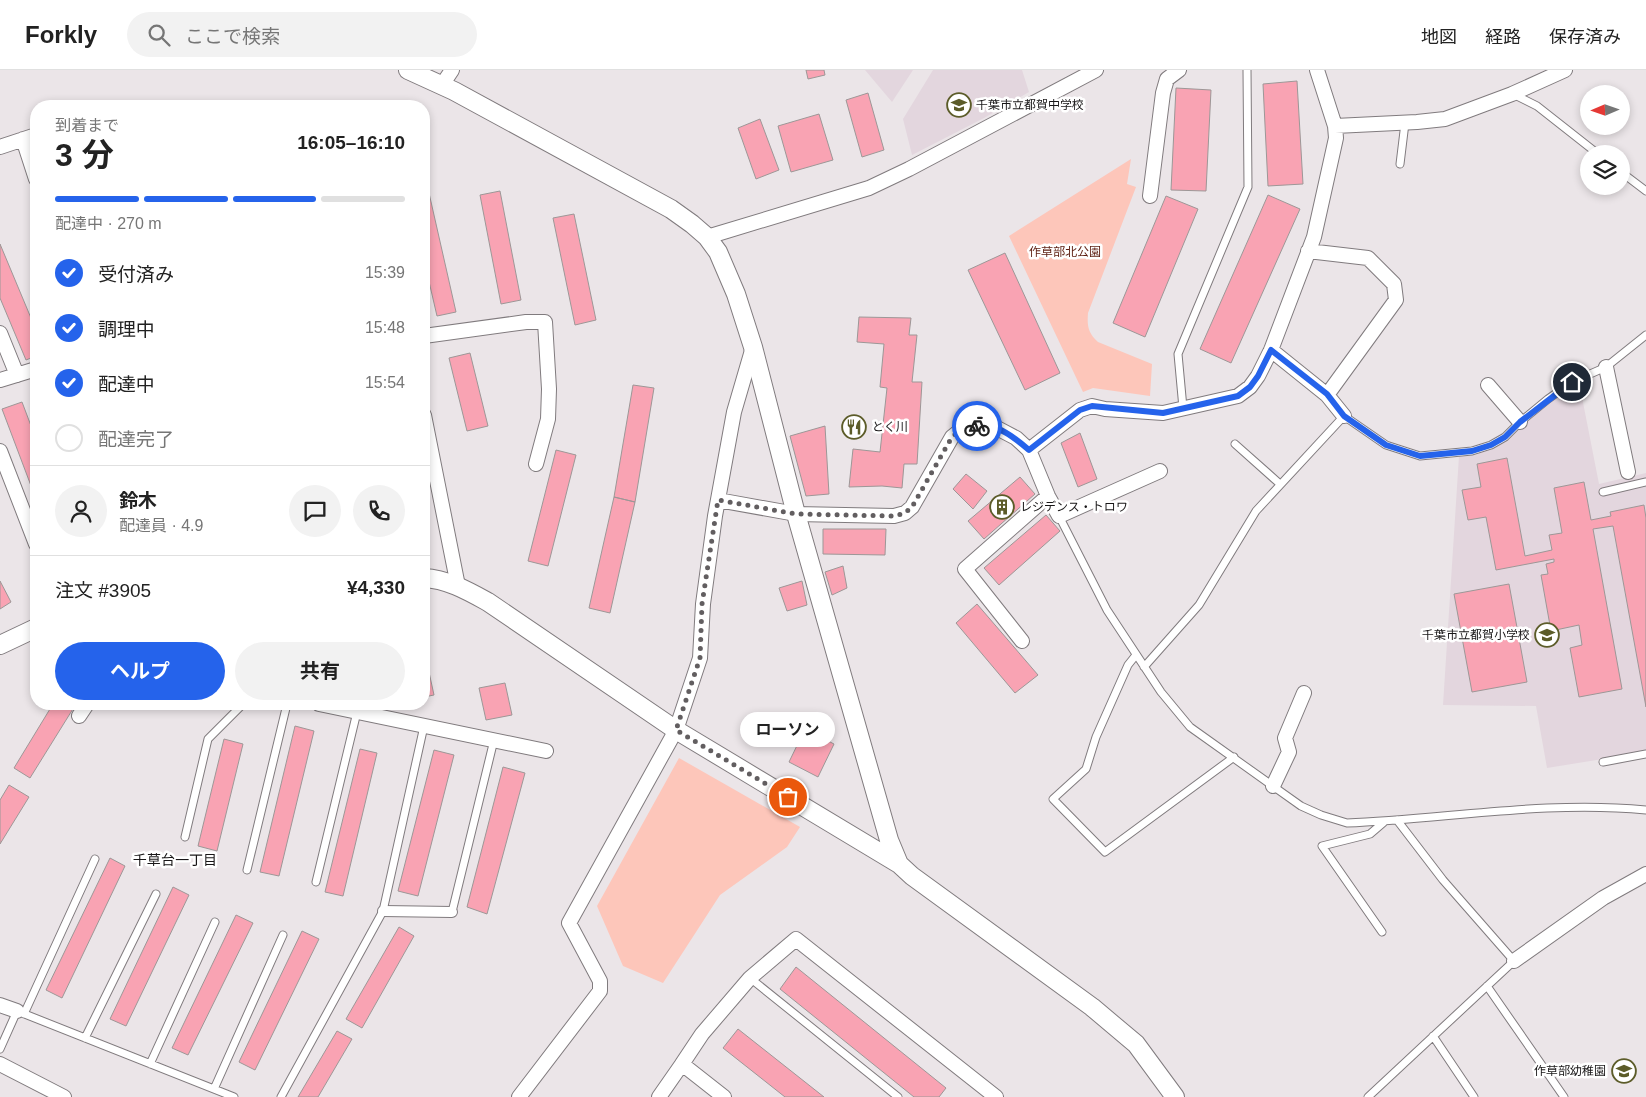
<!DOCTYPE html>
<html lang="ja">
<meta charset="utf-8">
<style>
body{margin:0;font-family:Arial,"Noto Sans JP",sans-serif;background:#f2f2f2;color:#222;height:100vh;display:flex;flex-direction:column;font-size:19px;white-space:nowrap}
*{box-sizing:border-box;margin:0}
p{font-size:16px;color:#767676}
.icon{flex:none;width:28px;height:28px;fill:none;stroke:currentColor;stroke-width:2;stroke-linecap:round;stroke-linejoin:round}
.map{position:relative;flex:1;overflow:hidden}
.details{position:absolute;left:30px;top:30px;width:400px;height:610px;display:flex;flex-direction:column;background:#fff;border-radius:20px;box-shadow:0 2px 8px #0003}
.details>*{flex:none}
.needle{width:32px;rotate:268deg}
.fabs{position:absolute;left:1580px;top:15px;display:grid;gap:10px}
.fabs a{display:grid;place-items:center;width:50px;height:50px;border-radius:50%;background:#fff;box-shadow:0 2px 8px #0003;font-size:25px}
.pin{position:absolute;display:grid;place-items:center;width:42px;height:42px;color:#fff;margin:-21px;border:2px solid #fff;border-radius:50%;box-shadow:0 1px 5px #0007}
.courier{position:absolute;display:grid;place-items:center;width:50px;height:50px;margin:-25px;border:4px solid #2563eb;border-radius:50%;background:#fff;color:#222;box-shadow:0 1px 6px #0007}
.bubble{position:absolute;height:35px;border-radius:18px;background:#fff;box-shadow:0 2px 8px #0003;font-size:16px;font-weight:700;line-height:35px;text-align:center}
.overview em{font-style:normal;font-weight:700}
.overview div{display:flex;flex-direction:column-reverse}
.overview{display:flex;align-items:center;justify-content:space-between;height:85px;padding:0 25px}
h1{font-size:32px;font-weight:700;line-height:38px}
.bar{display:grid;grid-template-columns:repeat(4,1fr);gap:8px 5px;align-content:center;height:60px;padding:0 25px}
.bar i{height:6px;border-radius:4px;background:#e0e0e0}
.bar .active{background:#2563eb}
.bar p{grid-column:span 4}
.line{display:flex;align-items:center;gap:12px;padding:0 25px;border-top:1px solid #e0e0e0}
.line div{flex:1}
.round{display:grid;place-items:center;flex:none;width:52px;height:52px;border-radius:26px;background:#f2f2f2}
ol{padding:0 25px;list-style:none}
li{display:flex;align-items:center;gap:15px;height:55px}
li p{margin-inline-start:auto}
li .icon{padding:5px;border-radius:50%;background:#2563eb;color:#fff;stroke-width:4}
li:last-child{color:#767676}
li i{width:28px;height:28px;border:2px solid #e0e0e0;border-radius:50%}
.action{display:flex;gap:10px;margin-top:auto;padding:10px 25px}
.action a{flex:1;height:58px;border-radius:30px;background:#2563eb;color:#fff;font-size:20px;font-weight:700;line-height:58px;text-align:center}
.action a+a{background:#f2f2f2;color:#222}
header{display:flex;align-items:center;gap:30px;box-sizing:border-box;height:70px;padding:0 25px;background:#fff;border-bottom:1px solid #e0e0e0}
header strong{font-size:24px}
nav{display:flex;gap:28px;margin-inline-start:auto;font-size:18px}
.search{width:350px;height:45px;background:#f2f2f2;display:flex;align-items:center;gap:12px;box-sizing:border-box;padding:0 18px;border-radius:28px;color:#767676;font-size:19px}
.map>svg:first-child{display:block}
</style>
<header>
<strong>Forkly</strong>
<div class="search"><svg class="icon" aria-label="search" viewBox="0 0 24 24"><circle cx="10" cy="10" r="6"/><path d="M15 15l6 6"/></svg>ここで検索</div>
<nav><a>地図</a><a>経路</a><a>保存済み</a></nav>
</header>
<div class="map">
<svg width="1646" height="1027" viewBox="0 0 1646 1027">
<rect width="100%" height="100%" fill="#ebe5e8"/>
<path fill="#e3d6de" d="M865 0H913L892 32Z
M933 0H1022L1029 22 984 48 912 85 903 49Z
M1579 312 1599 414 1646 403V682L1547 698 1536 636 1443 635 1459 386 1476 385 1510 367 1546 333Z"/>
<path fill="#fdc6ba" d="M1131 89 1127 114 1136 117 1088 243C1087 256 1088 263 1098 272L1152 294 1150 326 1093 318 1083 322 1009 166Z
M679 688 800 757 787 777 720 825 663 913 623 896 597 836Z"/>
<path fill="#f9a3b3" stroke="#9d9797" d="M806 0H824L825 5 808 9Z
M1297 11 1303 114 1268 116 1263 14Z
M1176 18 1211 20 1206 121 1171 120Z
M868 23 884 80 862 87 846 30Z
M819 44 833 90 791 102 778 56Z
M760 49 779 100 756 109 738 58Z
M424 101 456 242 437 246 424 190Z
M500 121 521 230 501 234 480 125Z
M1268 125 1300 139 1231 293 1200 279Z
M1166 126 1198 139 1145 267 1113 253Z
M574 144 596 250 575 255 553 148Z
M0 174 36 260V286L26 290 0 228Z
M1005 183 1060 303 1025 320 968 200Z
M859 247 911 248 909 265H917L912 312H922L917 394H904L902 418 882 416 849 417 853 379 880 382 887 318 880 317 884 274 857 272Z
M470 283 488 356 467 361 449 288Z
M633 315 654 318 635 432 614 427Z
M22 332 36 369V429L2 339Z
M825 356 829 424 806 426 790 366Z
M1080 363 1097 409 1078 417 1061 373Z
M556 380 576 385 548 496 528 491Z
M1507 388 1525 486 1552 480 1549 465 1562 463 1554 418 1584 412 1591 450 1611 446 1610 442 1644 435 1646 448V637L1613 456 1593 459 1622 619 1579 627 1570 578 1582 575 1579 555 1551 561 1541 505 1548 504 1546 494 1554 492V489L1496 500 1486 447 1468 450 1462 420 1481 417 1477 394Z
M966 404 987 421 973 439 953 419Z
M1020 407 1035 424 984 469 968 451Z
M614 427 635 432 610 543 589 538Z
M1046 445 1060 461 999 515 984 498Z
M823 459H886L885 485 823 484Z
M843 496 847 518 832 525 825 502Z
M0 511 11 532 0 539Z
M802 511 807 535 787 541 779 518Z
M1509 514 1527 612 1472 622 1454 524Z
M977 534 1038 605 1015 623 956 553Z
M427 593 434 625 424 627V594Z
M505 613 512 645 486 650 479 618Z
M53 634H76L30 708 14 698Z
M295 656 314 661 279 806 260 802Z
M805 659 834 674 818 707 789 692Z
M224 669 243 674 217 781 198 776Z
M360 679 377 683 343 826 325 822Z
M434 680 454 685 418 826 398 821Z
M503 697 525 703 487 844 467 837Z
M9 715 29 727 0 774V730Z
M110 788 125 796 62 928 46 920Z
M173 817 189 825 126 956 110 949Z
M236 845 253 853 188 985 172 978Z
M399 857 414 866 362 958 346 949Z
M302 861 319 869 255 1000 239 992Z
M796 897 946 1018 939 1027H914L780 919Z
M738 959 824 1027H785L723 978Z
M337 961 352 969 318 1027H298Z"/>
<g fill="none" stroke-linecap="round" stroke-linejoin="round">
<g stroke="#807b7e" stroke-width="9">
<path id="service" d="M1513 24 1537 36 1598 84
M1400 94 1405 53
M1621 102 1646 121
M1183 338 1178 284 1248 117 1247 0
M1235 374 1280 414
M1603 422 1646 412
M1059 446 1107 540 1161 622 1190 657 1301 736 1321 745 1347 753C1446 749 1546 730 1646 740
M1136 585 1128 595 1096 667 1086 699 1053 729 1105 782 1234 687
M1144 597 1199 535 1256 441 1344 346 1386 375 1420 386 1472 381 1491 375 1505 367 1520 352 1548 329 1572 312 1606 297 1646 265
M1603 692 1646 684
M185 767 208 669 243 634
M247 800 287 634
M316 812 357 642
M452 842 494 670
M1382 862 1322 776 1370 764 1384 752
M750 908 898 1027
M1487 916 1564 1027
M24 944 95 789
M1433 966 1474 1027
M85 968 156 824
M0 979 17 941 234 1027
M150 994 215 852
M214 1019 283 865
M281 1027 383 841 424 656
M1368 1027 1514 891 1443 810 1397 750"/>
</g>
<g stroke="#807b7e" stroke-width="12">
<path id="pedestrian" d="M383 841 452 842"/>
</g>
<g stroke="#807b7e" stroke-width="16">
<path id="minor" d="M442 15 452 0
M1335 56 1417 52 1445 49 1512 24 1565 0
M23 69 36 109
M0 77 36 65
M1150 126 1163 23 1167 9 1179 0
M707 167 869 118 909 99 1096 0
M1308 181 1368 188 1394 214 1396 230 1327 325
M0 263 17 305
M424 266 526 252H545L549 319 548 349 536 394
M1271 280 1327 325 1344 346
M1606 297 1628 402
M0 310 36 299
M1488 315 1520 352
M424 345 458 516
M1029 380 1080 340 1092 336 1105 339 1163 343 1238 326 1250 317 1258 306 1271 280 1314 167 1336 68 1335 56 1317 0
M0 381 36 474
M718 430 796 444 894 446 905 443 912 437 952 367 962 359 981 356 997 358 1016 368 1029 380 1048 426 1059 446 1160 401
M1022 571 965 499 1048 426
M319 634 546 681
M79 646 87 634
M1273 716 1289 682 1285 668 1304 623
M1514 891 1603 828 1646 804
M0 935 17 941
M0 994 64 1027
M682 994 702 964 750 908 796 869 996 1027
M519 1027 600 921V911L569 853 676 660 700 588 703 534 715 446 734 342 753 277
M659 1027 682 994 724 1027"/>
</g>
<g stroke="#807b7e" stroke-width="20">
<path id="tertiary" d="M408 0 454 21 671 139 692 154 707 167 718 182 736 224 753 277 796 444 889 770 899 794
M424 508C447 509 468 521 488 532L676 660 899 794 912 806 1092 937 1136 974 1175 1027
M0 575 36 558"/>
</g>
<use href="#service" stroke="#fff" stroke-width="7"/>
<use href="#pedestrian" stroke="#fff" stroke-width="10"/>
<use href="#minor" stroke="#fff" stroke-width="14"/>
<use href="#tertiary" stroke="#fff" stroke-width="18"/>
</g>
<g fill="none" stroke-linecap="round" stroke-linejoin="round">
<path stroke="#625e60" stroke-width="5" stroke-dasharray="0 9" d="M788 727 676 660 700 588 702 534 718 430 796 444 894 446 905 443 912 437 952 367 962 359 977 356"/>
<path stroke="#2563eb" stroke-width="6" d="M977 356C997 353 1015 368 1029 380L1080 340 1092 336 1163 343 1238 326 1250 317 1258 306 1271 280 1327 324 1344 346 1386 375 1420 386 1472 381 1491 375 1505 367 1520 352 1572 312"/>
</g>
<defs>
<g id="school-ring" transform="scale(1.25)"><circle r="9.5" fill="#fff" stroke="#5c5c29" stroke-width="1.5"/><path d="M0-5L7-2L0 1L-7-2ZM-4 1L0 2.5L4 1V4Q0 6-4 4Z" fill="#5c5c29"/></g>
<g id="restaurant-ring" transform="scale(1.25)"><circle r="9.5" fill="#fff" stroke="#5c5c29" stroke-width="1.5"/><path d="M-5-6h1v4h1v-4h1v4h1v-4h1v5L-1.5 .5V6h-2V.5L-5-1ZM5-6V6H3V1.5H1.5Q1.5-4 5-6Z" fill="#5c5c29"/></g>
<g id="building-ring" transform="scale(1.25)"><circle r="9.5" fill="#fff" stroke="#5c5c29" stroke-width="1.5"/><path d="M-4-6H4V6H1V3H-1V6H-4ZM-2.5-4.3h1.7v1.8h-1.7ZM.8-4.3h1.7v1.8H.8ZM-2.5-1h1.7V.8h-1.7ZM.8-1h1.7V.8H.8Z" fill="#5c5c29"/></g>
</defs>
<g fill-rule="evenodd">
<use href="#school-ring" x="959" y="35"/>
<use href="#restaurant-ring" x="854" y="357"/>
<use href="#building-ring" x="1002" y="437"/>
<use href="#school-ring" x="1547" y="565"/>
<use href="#school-ring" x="1624" y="1001"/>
</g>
<g text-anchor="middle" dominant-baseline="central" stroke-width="5" stroke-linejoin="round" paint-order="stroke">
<g font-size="12" fill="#181617" stroke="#fff" text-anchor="start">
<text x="976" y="35">千葉市立都賀中学校</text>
<text x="872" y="357">とく川</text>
<text x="1020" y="437">レジデンス・トロワ</text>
<text x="1530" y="565" text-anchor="end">千葉市立都賀小学校</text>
<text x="1606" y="1001" text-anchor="end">作草部幼稚園</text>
</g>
<g font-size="12" fill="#5c1d10" stroke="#fff">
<text x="1065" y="182">作草部北公園</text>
</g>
<g font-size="14" fill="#181617" stroke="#fff">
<text x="175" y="790">千草台一丁目</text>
</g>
</g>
</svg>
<div class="fabs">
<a><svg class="needle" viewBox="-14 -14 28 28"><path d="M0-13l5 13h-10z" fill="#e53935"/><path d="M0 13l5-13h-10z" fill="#767676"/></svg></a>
<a><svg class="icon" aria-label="layers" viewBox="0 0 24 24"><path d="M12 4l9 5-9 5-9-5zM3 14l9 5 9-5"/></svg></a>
</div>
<div class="pin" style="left:788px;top:727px;background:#ea580c"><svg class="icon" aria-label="bag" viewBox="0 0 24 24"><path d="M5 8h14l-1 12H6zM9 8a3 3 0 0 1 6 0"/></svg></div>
<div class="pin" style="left:1572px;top:312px;background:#1f2937"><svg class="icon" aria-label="home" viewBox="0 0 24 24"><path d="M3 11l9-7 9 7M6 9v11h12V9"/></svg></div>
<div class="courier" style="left:977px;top:356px"><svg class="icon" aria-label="bike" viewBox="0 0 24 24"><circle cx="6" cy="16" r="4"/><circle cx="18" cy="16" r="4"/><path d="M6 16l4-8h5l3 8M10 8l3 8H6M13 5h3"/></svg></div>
<div class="bubble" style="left:740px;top:642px;width:95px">ローソン</div>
<section class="details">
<div class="overview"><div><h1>3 分</h1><p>到着まで</p></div><em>16:05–16:10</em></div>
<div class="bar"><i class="active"></i><i class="active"></i><i class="active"></i><i></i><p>配達中 · 270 m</p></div>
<ol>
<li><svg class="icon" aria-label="check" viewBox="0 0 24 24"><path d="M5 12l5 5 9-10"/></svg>受付済み<p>15:39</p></li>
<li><svg class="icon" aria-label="check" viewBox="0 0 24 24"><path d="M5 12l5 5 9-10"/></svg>調理中<p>15:48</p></li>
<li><svg class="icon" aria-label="check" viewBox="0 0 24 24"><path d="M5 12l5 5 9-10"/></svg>配達中<p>15:54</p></li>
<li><i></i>配達完了</li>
</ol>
<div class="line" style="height:90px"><a class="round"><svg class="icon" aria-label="person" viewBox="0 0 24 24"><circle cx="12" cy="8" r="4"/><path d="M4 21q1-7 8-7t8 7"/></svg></a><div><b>鈴木</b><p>配達員 · 4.9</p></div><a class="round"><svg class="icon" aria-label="chat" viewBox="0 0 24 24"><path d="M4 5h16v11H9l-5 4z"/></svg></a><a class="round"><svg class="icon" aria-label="phone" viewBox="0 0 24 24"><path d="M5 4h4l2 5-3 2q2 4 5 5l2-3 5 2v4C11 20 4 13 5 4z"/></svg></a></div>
<div class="line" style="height:65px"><div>注文 #3905</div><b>¥4,330</b></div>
<div class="action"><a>ヘルプ</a><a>共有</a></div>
</section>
</div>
